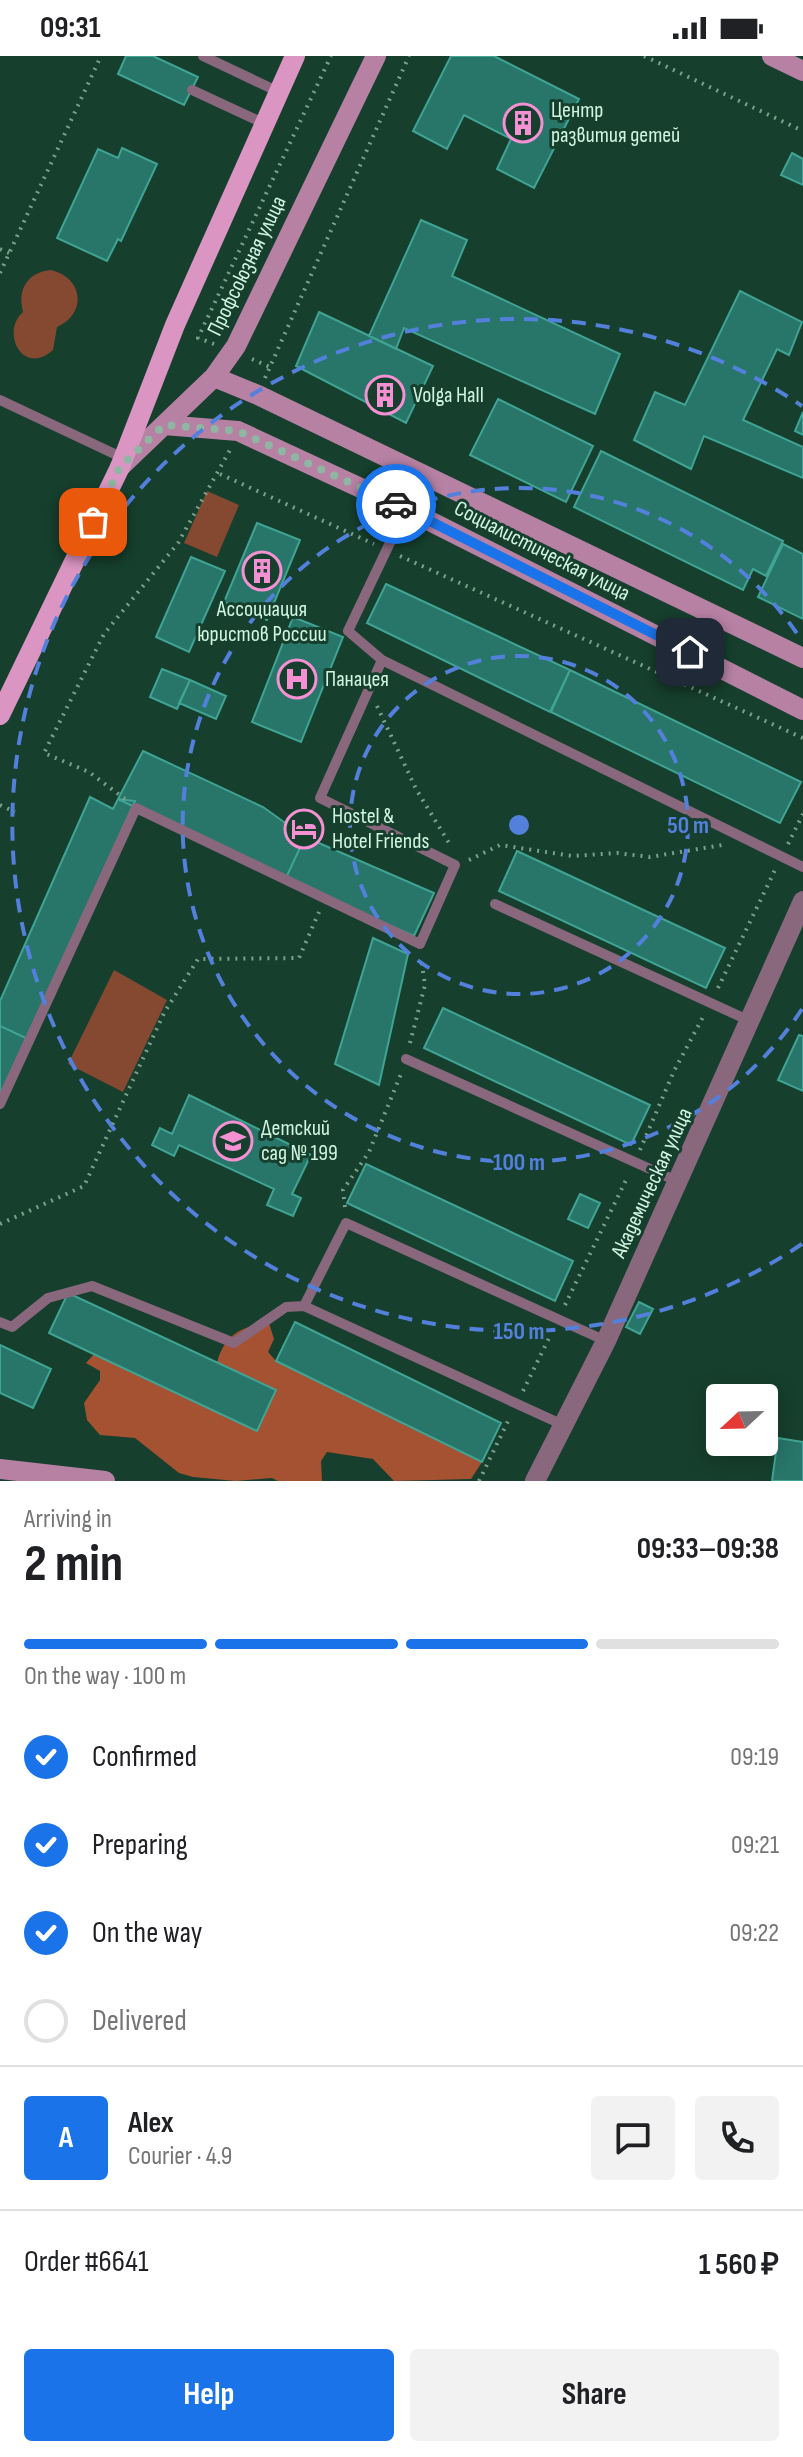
<!DOCTYPE html>
<meta charset="utf-8">
<style>
body{margin:0;font-family:"Sofia Sans Condensed",sans-serif;background:#f2f2f2;color:#202124;height:100vh;display:flex;flex-direction:column;font-size:30px;white-space:nowrap}
*{box-sizing:border-box;margin:0}
p{font-size:26px;color:#757577}
.icon{flex:none;width:44px;height:44px;fill:none;stroke:currentColor;stroke-width:2;stroke-linecap:round;stroke-linejoin:round}
.map{position:relative;height:1425px;overflow:hidden}
.details{display:flex;flex-direction:column;background:#fff;flex:1}
.details>*{flex:none}
.needle{width:52px;rotate:248deg}
.controls{position:absolute;left:706px;top:1328px;display:grid;gap:16px}
.controls a{display:grid;place-items:center;width:72px;height:72px;border-radius:8px;background:#fff;box-shadow:0 4px 20px #0003;font-size:40px}
.pin{position:absolute;display:grid;place-items:center;width:68px;height:68px;color:#fff;margin:-34px;border-radius:16px;box-shadow:0 4px 12px #0006}
.courier{position:absolute;display:grid;place-items:center;width:80px;height:80px;margin:-40px;border:6px solid #1a73e8;border-radius:50%;background:#fff;color:#222;box-shadow:0 2px 10px #0007}
.overview em{font-style:normal;font-weight:700}
.overview div{display:flex;flex-direction:column-reverse}
.overview{display:flex;align-items:center;justify-content:space-between;height:136px;padding:0 24px}
h1{font-size:52px;font-weight:700;line-height:60px}
.bar{display:grid;grid-template-columns:repeat(4,1fr);gap:12px 8px;align-content:center;height:96px;padding:0 24px}
.bar i{height:10px;border-radius:6px;background:#e0e0e0}
.bar .selected{background:#1a73e8}
.bar p{grid-column:span 4}
.line{display:flex;align-items:center;gap:20px;padding:0 24px;border-top:2px solid #e0e0e0}
.line div{flex:1}
.round{display:grid;place-items:center;flex:none;width:84px;height:84px;border-radius:8px;background:#f2f2f2}
ol{padding:0 24px;list-style:none}
li{display:flex;align-items:center;gap:24px;height:88px}
li p{margin-inline-start:auto}
li .icon{padding:8px;border-radius:50%;background:#1a73e8;color:#fff;stroke-width:4}
li:last-child{color:#757577}
li i{width:44px;height:44px;border:4px solid #e0e0e0;border-radius:50%}
.cta{display:flex;gap:16px;margin-top:auto;padding:16px 24px}
.cta a{flex:1;height:92px;border-radius:8px;background:#1a73e8;color:#fff;font-size:32px;font-weight:700;line-height:92px;text-align:center}
.cta a+a{background:#f2f2f2;color:#202124}
.status{display:flex;justify-content:space-between;align-items:center;height:56px;padding:0 40px;background:#fff;direction:ltr}
.status svg{height:22px;fill:currentColor}
.map>svg:first-child{display:block}
</style>
<div class="status"><b>09:31</b><svg viewBox="0 0 49 12"><path d="M0 12V9h3v3zM5 12V6h3v6zM10 12V3h3v9zM15 12V0h3v12zM26 1h20v11H26zM47 4h2v5h-2z"/></svg></div>
<div class="map">
<svg width="803" height="1425" viewBox="0 0 803 1425">
<rect width="100%" height="100%" fill="#163f2d"/>
<path fill="#854830" d="M51 214C84 222 87 258 57 271L53 294C23 321 0 276 23 256 17 233 28 216 51 214Z
M207 435 239 449 217 501 184 487Z
M114 914 167 944 123 1036 68 1008Z"/>
<path fill="#a55232" d="M269 1267 274 1283 268 1296 276 1305 482 1406 471 1423 394 1425 373 1403 327 1396 321 1405 322 1425H278L272 1422 236 1425 193 1421 179 1417 135 1382 100 1379 87 1364 84 1347 100 1324V1315L86 1307 94 1298 217 1307C224 1279 242 1270 269 1267Z"/>
<path fill="#287569" stroke="#40a494" stroke-width="2" d="M126 0H153L198 21 184 49 118 18Z
M451 0H494L579 43 534 132 497 113 511 83 464 59 447 93 413 75Z
M122 92 157 108 121 185 118 183 107 205 57 182 98 93 118 102Z
M792 97 803 103V129L781 119Z
M421 164 467 184 452 220 620 298 595 358 404 272 396 293 369 280Z
M740 235 802 266 789 299 777 293 743 364 803 391V422L704 380 691 413 634 384 655 336 685 349Z
M319 256 433 310 406 367 296 310Z
M498 343 593 390 566 446 470 399Z
M803 356V379L795 375Z
M601 395 783 485 766 520 753 513 743 534 574 451Z
M257 467 300 484 267 564 224 546Z
M783 488 803 498V563L758 541Z
M191 501 225 515 189 596 156 581Z
M386 528 570 614 550 656 367 567Z
M293 561 343 581 301 686 252 666Z
M162 613 190 624 177 653 150 641Z
M570 614 801 726 780 767 551 656Z
M190 624 226 640 216 663 179 647Z
M143 695 263 751 305 781 285 824 118 743Z
M90 741 113 753 118 743 135 745 30 984 0 970V945Z
M305 781 434 837 414 880 285 824Z
M517 795 725 892 706 932 499 835Z
M373 882 408 898 379 1029 335 1008Z
M443 952 650 1049 631 1089 424 992Z
M0 970 30 984 0 1041Z
M799 979 803 980V1035L778 1024Z
M189 1039 311 1099 292 1138 301 1142 293 1160 267 1149 274 1133 179 1089 174 1100 152 1089 160 1072 172 1078Z
M366 1108 573 1205 555 1245 347 1147Z
M580 1138 600 1147 588 1172 568 1163Z
M68 1237 276 1334 257 1375 49 1277Z
M639 1246 653 1253 640 1278 626 1271Z
M295 1266 501 1367 482 1406 276 1305Z
M0 1289 51 1313 33 1352 0 1337Z
M778 1382 803 1386V1425H772Z"/>
<g fill="none" stroke-linecap="round" stroke-linejoin="round">
<path stroke="#7aa18d" stroke-width="4" stroke-dasharray="2 6" stroke-linecap="butt" d="M644 0 803 75
M0 193 9 197
M0 217 101 0
M214 288 198 282 331 0
M252 303 270 311
M265 322 409 0
M220 418 374 488
M400 500 803 682
M377 650 416 733 449 787
M125 743 89 716 44 697 104 578 178 487 230 394
M0 749 15 756
M788 788 803 758
M469 804 500 789 572 800 617 797 650 801 722 789
M718 932 775 814
M410 987 425 929 421 902
M640 1094 674 1015 703 961
M345 1151 343 1134 369 1096 401 1018
M0 1168 84 1130 164 957 198 903 299 902 319 856
M565 1249 628 1120
M523 1335 551 1278
M479 1425 510 1361"/>
<path stroke="#89677d" stroke-width="10" d="M203 0 279 36
M192 34 265 68
M0 344 123 402
M406 453 348 575 382 604 803 811
M495 848 750 965
M406 1003 679 1126
M0 1048 136 752 420 888 455 809 320 742 382 604
M304 1250 346 1167 606 1285
M0 1266 12 1271 48 1242 92 1230 234 1287 286 1251 304 1250 561 1368"/>
<path stroke="#89677d" stroke-width="20" d="M535 1425 606 1285 803 845"/>
<path stroke="#b781a4" stroke-width="20" d="M772 0 803 15
M214 321 258 339 803 602
M164 369 238 375 406 453 803 654
M120 411 214 321 236 290 376 0
M0 1413 105 1425"/>
<path stroke="#db95c2" stroke-width="20" d="M0 659 120 411 175 269 295 0"/>
</g>
<g fill="none" stroke-linecap="round" stroke-linejoin="round">
<path stroke="#8fb6a2" stroke-width="8" stroke-dasharray="0 14.4" d="M93 466 120 411 164 369 238 375 396 448"/>
<path stroke="#1a73e8" stroke-width="10" d="M396 448 690 596"/>
</g>
<g fill="none" stroke="#5380db" stroke-width="4" stroke-dasharray="14 10">
<circle cx="519" cy="769" r="169"/>
<path d="M802 953A337 337 0 1 1 802 585"/>
<path d="M802 1188A506 506 0 1 1 802 350"/>
</g>
<defs>
<g id="building-ring" transform="scale(2)"><circle r="9.5" fill="#163f2d" stroke="#f591d3" stroke-width="1.5"/><path d="M-4-6H4V6H1V3H-1V6H-4ZM-2.5-4.3h1.7v1.8h-1.7ZM.8-4.3h1.7v1.8H.8ZM-2.5-1h1.7V.8h-1.7ZM.8-1h1.7V.8H.8Z" fill="#f591d3"/></g>
<g id="hospital-ring" transform="scale(2)"><circle r="9.5" fill="#163f2d" stroke="#f591d3" stroke-width="1.5"/><path d="M-5-5h3v3.5h4V-5h3V5h-3V1.5h-4V5h-3Z" fill="#f591d3"/></g>
<g id="hotel-ring" transform="scale(2)"><circle r="9.5" fill="#163f2d" stroke="#f591d3" stroke-width="1.5"/><path d="M-6-4.5h1.5V1H6V5H4.5V3h-9V5H-6ZM-4 0a1.8 1.8 0 1 1 3.6 0ZM.5 0V-2.5h3Q6-2.5 6 0Z" fill="#f591d3"/></g>
<g id="school-ring" transform="scale(2)"><circle r="9.5" fill="#163f2d" stroke="#f591d3" stroke-width="1.5"/><path d="M0-5L7-2L0 1L-7-2ZM-4 1L0 2.5L4 1V4Q0 6-4 4Z" fill="#f591d3"/></g>
</defs>
<g fill-rule="evenodd">
<use href="#building-ring" x="523" y="67"/>
<use href="#building-ring" x="385" y="339"/>
<use href="#building-ring" x="262" y="515"/>
<use href="#hospital-ring" x="297" y="623"/>
<use href="#hotel-ring" x="304" y="773"/>
<use href="#school-ring" x="233" y="1085"/>
</g>
<g text-anchor="middle" dominant-baseline="central" stroke-width="6" stroke-linejoin="round" paint-order="stroke">
<g font-size="22" fill="#d0f6e1" stroke="#163f2d" text-anchor="start">
<text x="551" y="54">Центр<tspan x="551" dy="25">развития детей</tspan></text>
<text x="413" y="339">Volga Hall</text>
<text x="262" y="553" text-anchor="middle">Ассоциация<tspan x="262" dy="25">юристов России</tspan></text>
<text x="325" y="623">Панацея</text>
<text x="332" y="760">Hostel &amp;<tspan x="332" dy="25">Hotel Friends</tspan></text>
<text x="261" y="1072">Детский<tspan x="261" dy="25">сад № 199</tspan></text>
</g>
<g font-size="22" fill="#d0f6e1" stroke="#163f2d">
<text transform="translate(247 210) rotate(-64)">Профсоюзная улица</text>
<text transform="translate(542 495) rotate(27)">Социалистическая улица</text>
<text transform="translate(652 1127) rotate(-65)">Академическая улица</text>
</g>
</g>
<circle cx="519" cy="769" r="12" fill="#5380db" stroke="#163f2d" stroke-width="4"/>
<g font-size="24" text-anchor="middle" font-weight="bold" fill="#5380db" stroke="#163f2d" stroke-width="6" stroke-linejoin="round" paint-order="stroke">
<text x="688" y="777">50 m</text>
<text x="519" y="1114">100 m</text>
<text x="519" y="1283">150 m</text>
</g>
</svg>
<div class="controls">
<a><svg class="needle" viewBox="-14 -14 28 28"><path d="M0-13l5 13h-10z" fill="#e53935"/><path d="M0 13l5-13h-10z" fill="#757577"/></svg></a>
</div>
<div class="pin" style="left:93px;top:466px;background:#ea580c"><svg class="icon" aria-label="bag" viewBox="0 0 24 24"><path d="M5 8h14l-1 12H6zM9 8a3 3 0 0 1 6 0"/></svg></div>
<div class="pin" style="left:690px;top:596px;background:#1f2937"><svg class="icon" aria-label="home" viewBox="0 0 24 24"><path d="M3 11l9-7 9 7M6 9v11h12V9"/></svg></div>
<div class="courier" style="left:396px;top:448px"><svg class="icon" aria-label="car" viewBox="0 0 24 24"><path d="M5 17H2v-5l4-1 3-4h7l3 4 3 1v5h-3M9 17h6M6 11h13"/><circle cx="7" cy="17" r="2"/><circle cx="17" cy="17" r="2"/></svg></div>
</div>
<section class="details">
<div class="overview"><div><h1>2 min</h1><p>Arriving in</p></div><em>09:33–09:38</em></div>
<div class="bar"><i class="selected"></i><i class="selected"></i><i class="selected"></i><i></i><p>On the way · 100 m</p></div>
<ol>
<li><svg class="icon" aria-label="check" viewBox="0 0 24 24"><path d="M5 12l5 5 9-10"/></svg>Confirmed<p>09:19</p></li>
<li><svg class="icon" aria-label="check" viewBox="0 0 24 24"><path d="M5 12l5 5 9-10"/></svg>Preparing<p>09:21</p></li>
<li><svg class="icon" aria-label="check" viewBox="0 0 24 24"><path d="M5 12l5 5 9-10"/></svg>On the way<p>09:22</p></li>
<li><i></i>Delivered</li>
</ol>
<div class="line" style="height:144px"><b class="round" style="background:#1a73e8;color:#fff">A</b><div><b>Alex</b><p>Courier · 4.9</p></div><a class="round"><svg class="icon" aria-label="chat" viewBox="0 0 24 24"><path d="M4 5h16v11H9l-5 4z"/></svg></a><a class="round"><svg class="icon" aria-label="phone" viewBox="0 0 24 24"><path d="M5 4h4l2 5-3 2q2 4 5 5l2-3 5 2v4C11 20 4 13 5 4z"/></svg></a></div>
<div class="line" style="height:104px"><div>Order #6641</div><b>1 560 ₽</b></div>
<div class="cta"><a>Help</a><a>Share</a></div>
</section>
